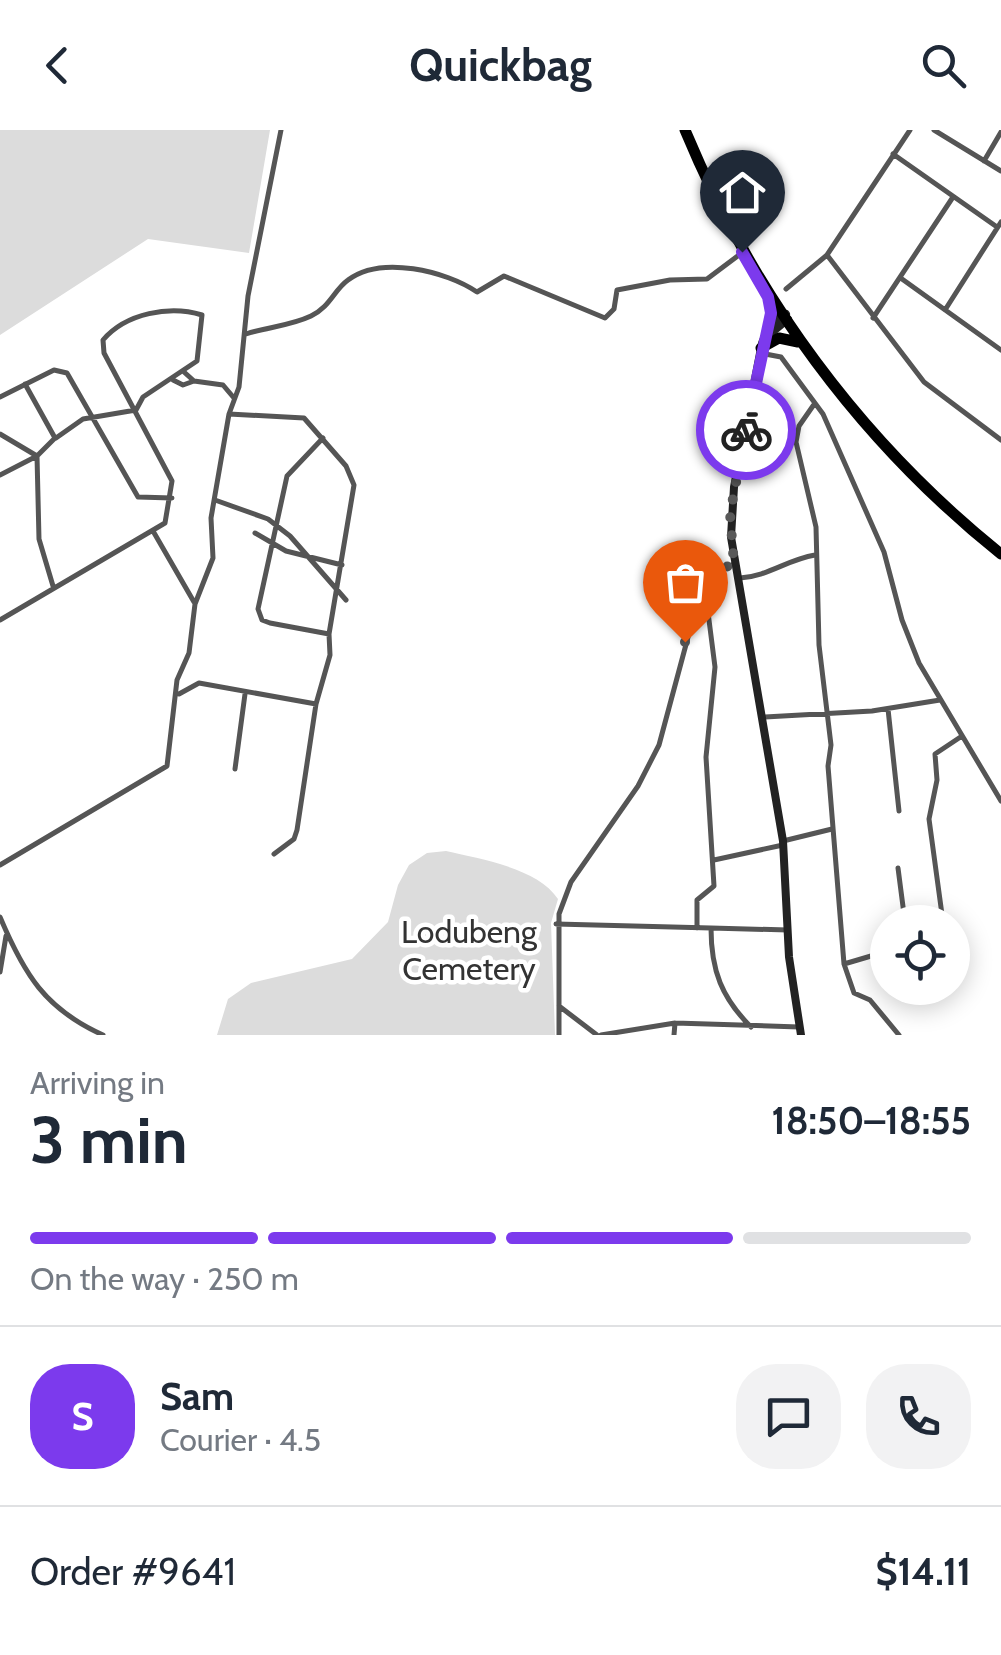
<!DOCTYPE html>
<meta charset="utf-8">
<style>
body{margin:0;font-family:Cabin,sans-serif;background:#f2f2f3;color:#1f2937;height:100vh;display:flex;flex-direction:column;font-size:38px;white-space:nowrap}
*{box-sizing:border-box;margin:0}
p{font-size:32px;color:#747a83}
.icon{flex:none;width:55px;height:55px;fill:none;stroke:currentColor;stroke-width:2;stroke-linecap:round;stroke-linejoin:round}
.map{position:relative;height:905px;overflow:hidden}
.sheet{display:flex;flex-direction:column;background:#fff;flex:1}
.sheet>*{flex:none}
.buttons{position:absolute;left:870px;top:775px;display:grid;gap:20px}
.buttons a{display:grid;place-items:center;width:100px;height:100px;border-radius:50%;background:#fff;box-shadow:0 5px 25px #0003;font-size:50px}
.pin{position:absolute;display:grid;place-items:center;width:85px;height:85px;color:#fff;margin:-102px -42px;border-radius:50% 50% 50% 0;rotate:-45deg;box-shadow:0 0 10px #0007}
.pin .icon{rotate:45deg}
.courier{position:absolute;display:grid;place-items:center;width:100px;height:100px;margin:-50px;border:8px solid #7c3aed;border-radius:50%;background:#fff;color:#222;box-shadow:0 2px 12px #0007}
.summary em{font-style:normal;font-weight:800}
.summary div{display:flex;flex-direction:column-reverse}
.summary{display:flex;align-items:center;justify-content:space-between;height:170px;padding:0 30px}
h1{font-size:65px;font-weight:800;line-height:75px}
.bar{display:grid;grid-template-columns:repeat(4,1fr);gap:15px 10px;align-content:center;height:120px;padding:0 30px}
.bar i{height:12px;border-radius:8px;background:#e0e1e3}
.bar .active{background:#7c3aed}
.bar p{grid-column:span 4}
.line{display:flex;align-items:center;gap:25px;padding:0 30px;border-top:2px solid #e0e1e3}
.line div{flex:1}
.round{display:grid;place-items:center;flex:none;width:105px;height:105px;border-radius:40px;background:#f2f2f3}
header{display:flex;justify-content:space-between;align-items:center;height:130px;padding:0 30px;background:#fff;font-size:45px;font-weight:800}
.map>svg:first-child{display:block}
</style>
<header><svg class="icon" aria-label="back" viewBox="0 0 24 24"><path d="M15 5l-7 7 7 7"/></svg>Quickbag<svg class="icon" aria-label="search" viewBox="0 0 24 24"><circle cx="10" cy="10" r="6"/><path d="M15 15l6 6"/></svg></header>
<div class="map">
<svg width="1001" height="905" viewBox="0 0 1001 905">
<rect width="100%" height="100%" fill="#fff"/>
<path fill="#dcdcdc" d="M0 0H270L249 123 148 109 0 205Z
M446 721C480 729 538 738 558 769L551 793 555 905H217L228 869 251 853 352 829 388 792 398 755 409 735 427 723Z"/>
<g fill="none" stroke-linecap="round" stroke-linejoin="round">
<path stroke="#555" stroke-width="5" d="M934 0 1001 41
M893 24 997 97
M984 31 1001 2
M827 125 924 252 1001 310
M902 149 1001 220
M786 159 827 125 910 0
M945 180 1001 92
M873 188 953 67
M246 204C267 197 290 196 311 186 330 177 334 160 348 150 381 125 446 141 477 162L504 146 605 188 614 179 617 160 670 150 707 149 743 122
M760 223 781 227 823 284 884 422 902 490 919 533 1001 671
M184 242 194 251 223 255 234 268
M173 250 183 255 194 251
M0 267 54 240 67 243 138 367 172 368
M815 273 799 296 796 312 816 397 819 515 831 615 828 636 844 834
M229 284 304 288 346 336 354 355 329 504 330 525 316 574 297 700 294 709 274 724
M0 304 37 326 39 409 53 456
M56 308 83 289 136 280
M323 308 287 346 258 479 262 490 270 493 329 504
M0 345 37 326 55 308 25 254
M215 370 268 389 290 406 346 470
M153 401 194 472
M255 403 286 421 342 435
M740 448C769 446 786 430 815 425
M0 490 165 393 172 351 104 223 103 210C126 183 170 175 202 185L197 231 143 267 136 280
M179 564 199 553 316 574
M888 579 899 681
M765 587 872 581 940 570
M235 639 245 564
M783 711 832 699
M714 730 783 715
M0 735 167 636 177 550 189 523 195 474 213 428 211 388 229 284 239 257 248 166 281 0
M898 738 905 792
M0 787C24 844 45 879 103 905
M943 792 929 689 937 650 935 624 962 606
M556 794 711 798C711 841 722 868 751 897
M697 798V770L714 756 706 627 715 537 704 451
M711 798 788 800
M888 821 844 834 854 863 870 870 899 905
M0 842 6 806
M559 876 597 905
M559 905V784L571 752 638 656 659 615 702 455 714 441 734 434
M601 905 675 893 799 897
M674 905 675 893"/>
<path stroke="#222" stroke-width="8" d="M786 184 770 194 762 213 734 357 731 407 783 711 789 827 801 905
M764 209 788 189"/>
<path stroke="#000" stroke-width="11" d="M685 0C754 166 860 311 1001 424
M761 218 779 208 798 212"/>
</g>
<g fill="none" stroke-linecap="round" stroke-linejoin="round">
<path stroke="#595959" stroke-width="10" stroke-dasharray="0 18" d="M685 512C695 478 697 446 734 434L730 384 746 300"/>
<path stroke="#7c3aed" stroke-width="12" d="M742 122 768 167 771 183 746 300"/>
</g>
<g text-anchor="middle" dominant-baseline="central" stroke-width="9" stroke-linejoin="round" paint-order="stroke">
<g font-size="32" fill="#333" stroke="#fff">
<text x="469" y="801">Lodubeng<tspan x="469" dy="37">Cemetery</tspan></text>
</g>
</g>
</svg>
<div class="buttons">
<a><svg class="icon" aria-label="locate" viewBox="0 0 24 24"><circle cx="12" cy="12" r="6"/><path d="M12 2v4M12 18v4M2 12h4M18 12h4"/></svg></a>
</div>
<div class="pin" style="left:685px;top:512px;background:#ea580c"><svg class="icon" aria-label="bag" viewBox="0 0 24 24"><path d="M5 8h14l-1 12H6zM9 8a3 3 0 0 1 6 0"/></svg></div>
<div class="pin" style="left:742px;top:122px;background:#1f2937"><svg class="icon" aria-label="home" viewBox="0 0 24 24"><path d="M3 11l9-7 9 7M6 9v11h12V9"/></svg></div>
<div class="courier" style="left:746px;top:300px"><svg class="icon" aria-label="bike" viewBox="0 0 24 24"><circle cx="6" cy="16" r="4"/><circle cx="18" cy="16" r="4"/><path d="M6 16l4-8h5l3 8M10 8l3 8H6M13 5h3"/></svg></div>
</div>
<section class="sheet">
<div class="summary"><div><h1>3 min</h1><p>Arriving in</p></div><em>18:50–18:55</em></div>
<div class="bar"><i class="active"></i><i class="active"></i><i class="active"></i><i></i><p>On the way · 250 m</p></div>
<div class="line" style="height:180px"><b class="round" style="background:#7c3aed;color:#fff">S</b><div><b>Sam</b><p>Courier · 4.5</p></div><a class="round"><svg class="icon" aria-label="chat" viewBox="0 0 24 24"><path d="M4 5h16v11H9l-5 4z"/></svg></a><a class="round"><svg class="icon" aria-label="phone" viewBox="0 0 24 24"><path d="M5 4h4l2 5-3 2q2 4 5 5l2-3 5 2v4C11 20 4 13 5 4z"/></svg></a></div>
<div class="line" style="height:130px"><div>Order #9641</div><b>$14.11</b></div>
</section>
